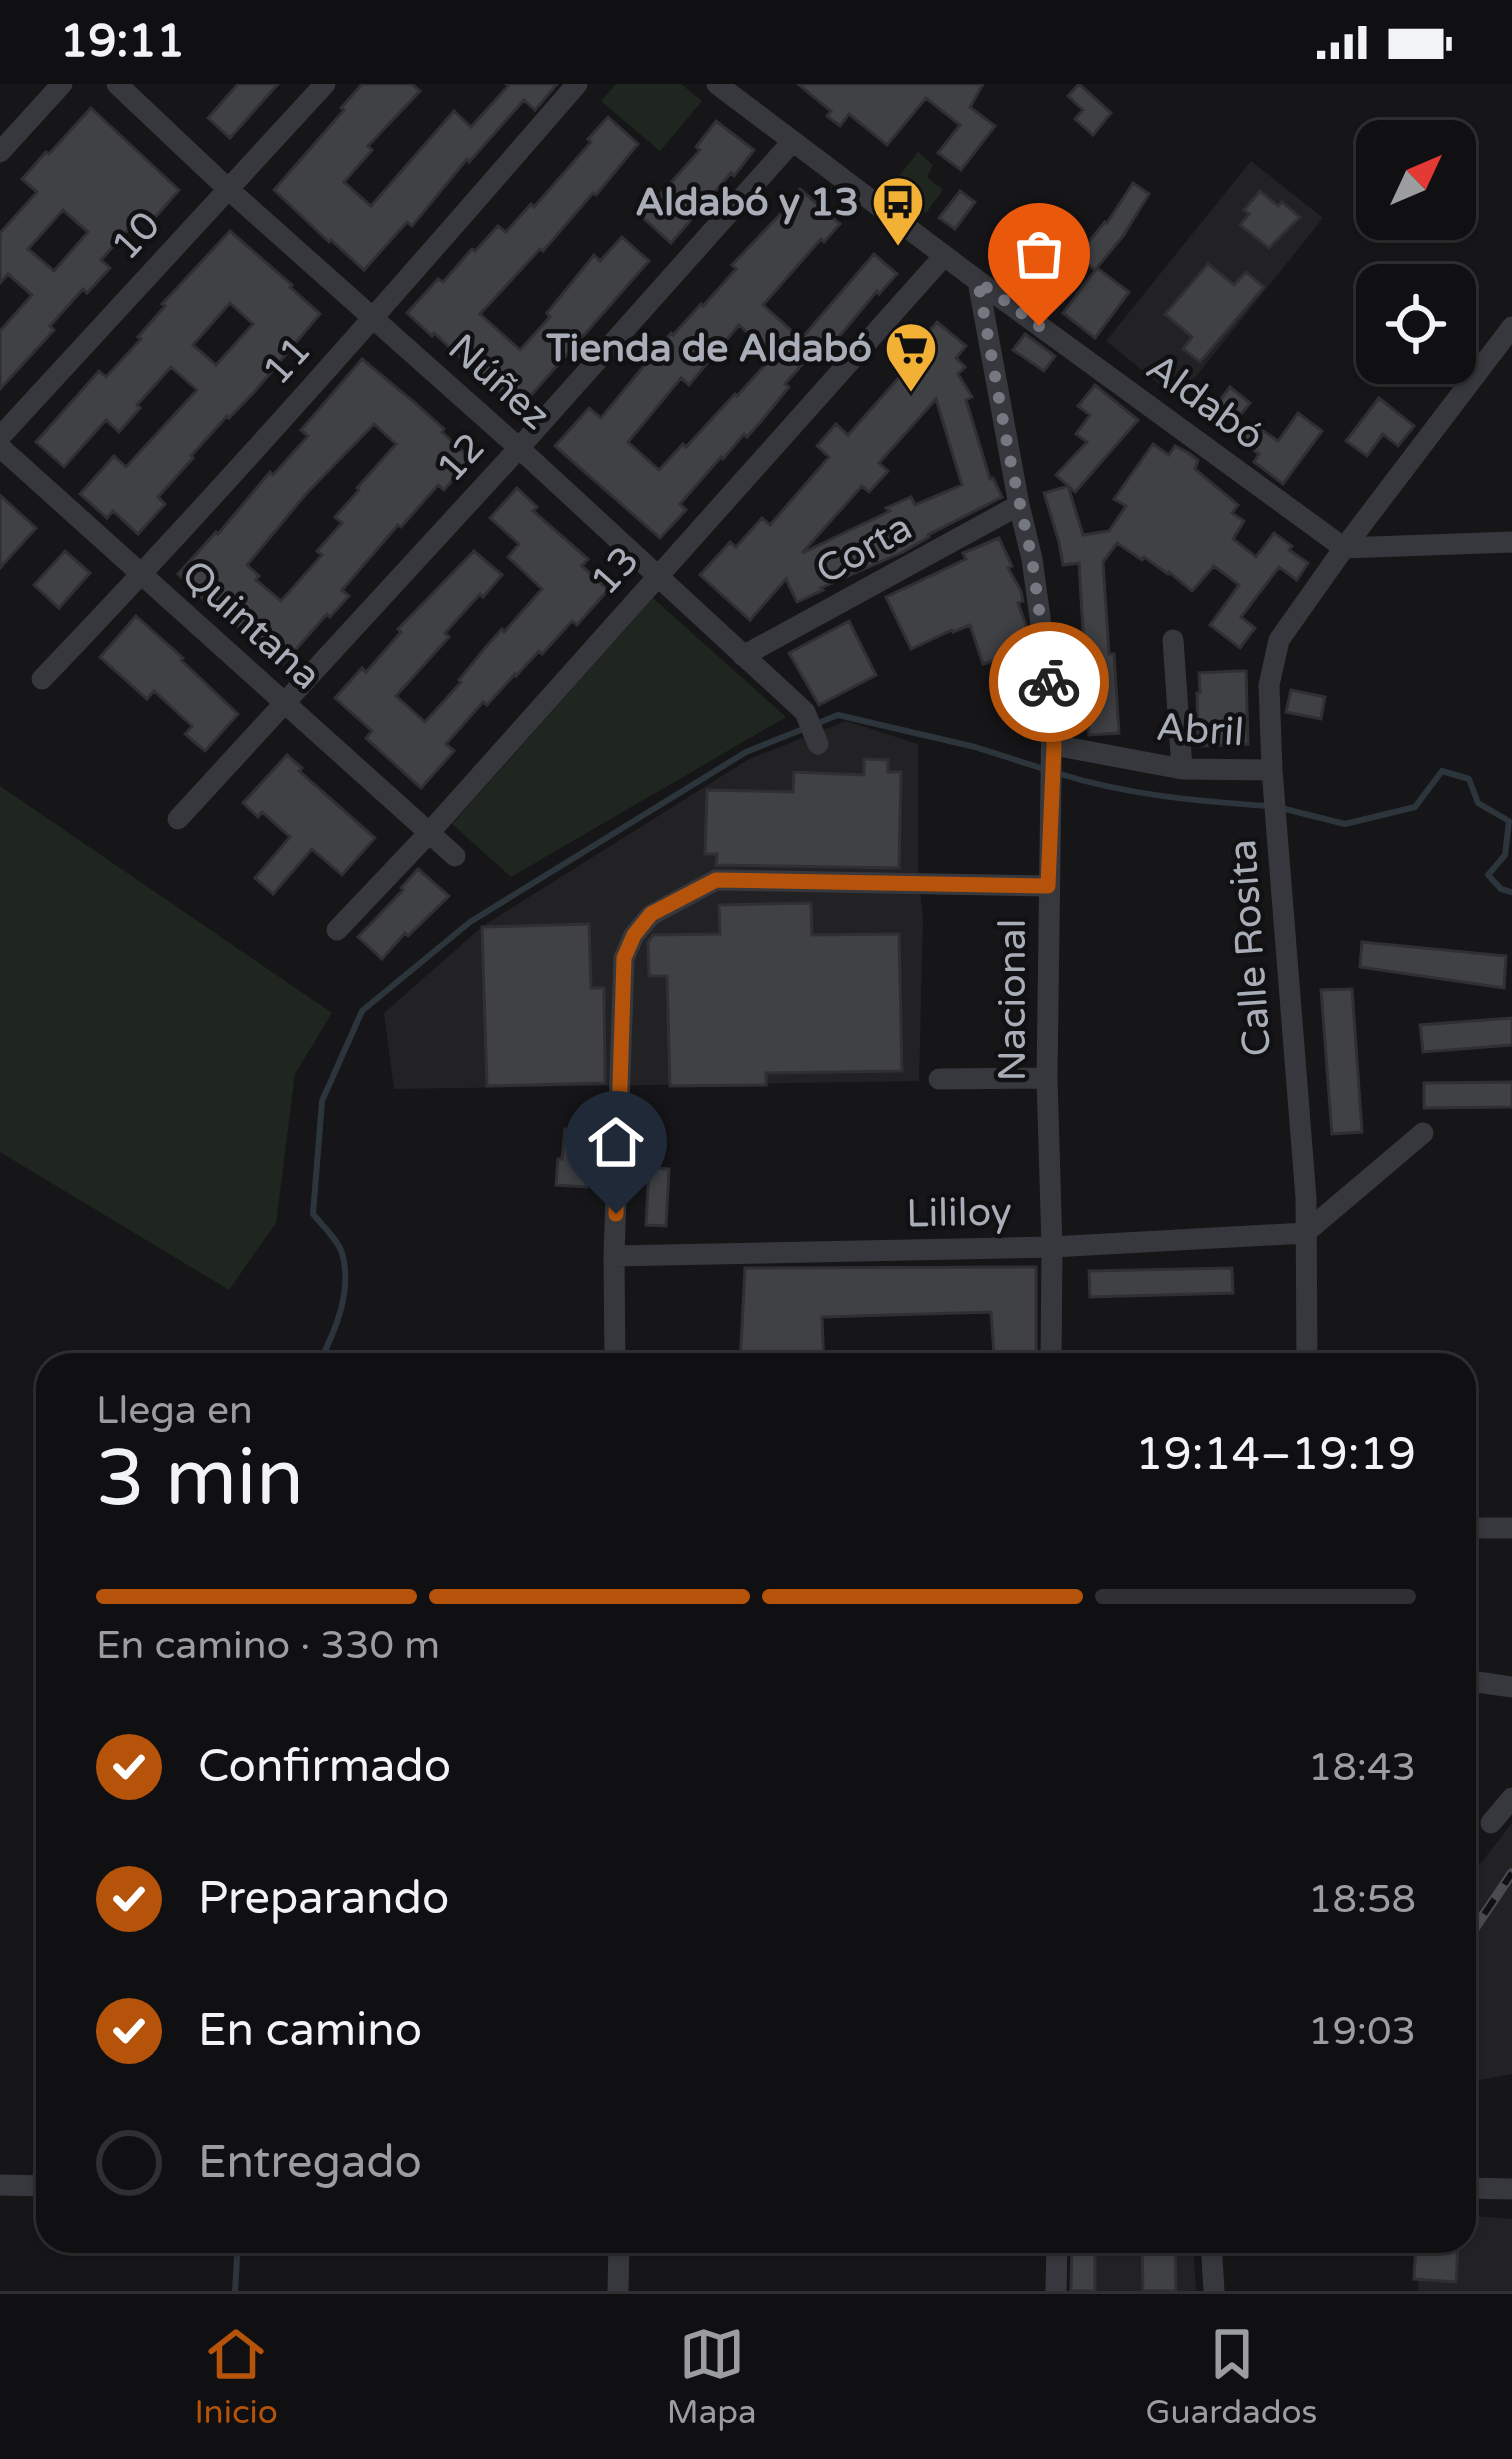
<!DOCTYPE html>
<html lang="es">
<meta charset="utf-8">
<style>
body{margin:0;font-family:"Varela Round",sans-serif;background:#19191b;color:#f1f3f6;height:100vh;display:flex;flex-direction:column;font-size:45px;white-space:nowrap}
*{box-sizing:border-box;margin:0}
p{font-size:39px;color:#9c9d9f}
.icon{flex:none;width:66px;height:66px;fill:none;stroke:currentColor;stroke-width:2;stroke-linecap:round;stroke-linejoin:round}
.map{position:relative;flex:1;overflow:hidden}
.panel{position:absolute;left:36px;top:1269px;width:1440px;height:900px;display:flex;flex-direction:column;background:#101012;border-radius:36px;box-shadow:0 3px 9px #0004,0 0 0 3px #303032}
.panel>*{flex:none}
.needle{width:78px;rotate:46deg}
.buttons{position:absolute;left:1356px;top:36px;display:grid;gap:24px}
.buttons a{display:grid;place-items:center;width:120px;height:120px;border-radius:24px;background:#101012;box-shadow:0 3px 9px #0004,0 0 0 3px #303032;font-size:60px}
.pin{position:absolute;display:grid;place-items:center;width:102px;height:102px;color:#fff;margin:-123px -51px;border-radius:50% 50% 50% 0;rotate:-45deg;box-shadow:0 0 12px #0007}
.pin .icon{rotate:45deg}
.courier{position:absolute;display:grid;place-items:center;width:120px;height:120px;margin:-60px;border:9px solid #b45309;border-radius:50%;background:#fff;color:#222;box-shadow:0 3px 15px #0007}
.summary em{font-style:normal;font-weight:600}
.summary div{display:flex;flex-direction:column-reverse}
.summary{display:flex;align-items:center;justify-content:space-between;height:204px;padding:0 60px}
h1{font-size:78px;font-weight:600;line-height:90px}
.bar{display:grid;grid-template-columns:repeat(4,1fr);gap:18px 12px;align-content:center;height:144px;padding:0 60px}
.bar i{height:15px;border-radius:9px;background:#303032}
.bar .on{background:#b45309}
.bar p{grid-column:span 4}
ol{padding:0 60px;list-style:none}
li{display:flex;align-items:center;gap:36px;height:132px}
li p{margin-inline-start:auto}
li .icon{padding:12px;border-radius:50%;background:#b45309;color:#fff;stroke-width:4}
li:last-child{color:#9c9d9f}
li i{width:66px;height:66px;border:6px solid #303032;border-radius:50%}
.status{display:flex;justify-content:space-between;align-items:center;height:84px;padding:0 60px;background:#101012;direction:ltr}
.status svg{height:33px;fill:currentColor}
.dock{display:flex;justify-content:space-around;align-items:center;height:168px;border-top:3px solid #303032;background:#101012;font-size:33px;color:#9c9d9f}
.dock a{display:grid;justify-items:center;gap:6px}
.dock .on{color:#b45309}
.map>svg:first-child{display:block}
</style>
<div class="status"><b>19:11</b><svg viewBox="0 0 49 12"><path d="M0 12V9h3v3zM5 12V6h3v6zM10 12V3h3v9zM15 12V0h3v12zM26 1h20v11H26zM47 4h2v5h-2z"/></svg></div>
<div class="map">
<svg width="1512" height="2207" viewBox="0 0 1512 2207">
<rect width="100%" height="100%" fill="#161618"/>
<path fill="#222225" d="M1251 77 1323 134 1178 315 1106 257Z
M846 637 918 660V786L923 834 919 997 394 1005 384 929 483 842 749 675Z
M1512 1739V1990L1464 1999V1801Z
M1464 2131 1512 2135V2207H1418L1420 2157H1464Z
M1073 2157H1193L1196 2207H1074Z"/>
<path fill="#1e261f" d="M616 0H681L702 17 660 67 601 17Z
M918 68 933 81 927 93 943 106 926 129 892 101Z
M653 514 786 633 511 793 452 740Z
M0 702 332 929 295 990 276 1139 229 1206 0 1068Z"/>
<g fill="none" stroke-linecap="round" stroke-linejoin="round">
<path stroke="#2c353c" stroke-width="6" d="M1057 689C1126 711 1196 717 1268 722
M1281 724 1345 740 1415 723 1442 687 1469 695 1478 719 1509 737 1505 771 1488 791 1501 805 1512 808
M318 1281C335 1248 353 1207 342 1169 338 1156 322 1141 313 1130L322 1017 362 927 470 838 746 668 838 631 975 663 1044 685
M235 2207 238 2157"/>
</g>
<path fill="#404145" stroke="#303034" stroke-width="3" fill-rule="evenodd" d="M238 0H278L230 54 208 34Z
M362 0H412L420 7 368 62 372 66 344 98 371 122 454 27 471 43 508 2 506 0H557L535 26 524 16 469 78 467 75 412 142 407 138 364 186 331 156 329 158 274 106 344 26 341 24Z
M798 0H983L970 23 995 42 961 86 938 69 960 41 926 14 887 61 849 30 840 42 827 32 831 27Z
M1079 0 1111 29 1093 51 1075 35 1083 26 1068 12Z
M91 24 179 106 152 137 143 129 101 176 110 184 87 209 83 205 50 242 54 246 0 305V247L32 211 8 190 0 199V149L37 108 22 95 46 68 49 70ZM63 126 88 148 54 187 28 165Z
M608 33 638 60 596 111 593 109 543 167 540 165 480 230 520 266 550 233 547 229 594 171 600 177 622 153 649 177 519 325 461 271 460 273 434 249 432 252 407 229 438 195 443 198 472 165 475 167 498 142 506 148 531 120 534 123 591 58 588 55Z
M716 37 754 66 734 92 731 89 671 159 641 132 700 66 696 63Z
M1133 99 1149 110 1123 152 1095 186 1077 172 1105 138 1107 139Z
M800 105 840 140 824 158 821 155 763 221 801 255 874 170 897 190 879 210 877 207 828 266 821 259 785 300 789 303 763 335 747 353 744 350 723 375 721 373 680 420 686 426 660 454 555 362 589 324 601 334 671 249 673 251 701 220 703 222 736 185 732 181 786 124 784 122ZM739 241 773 272 737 312 735 310 686 363 683 360 659 386 628 358 681 294 689 301Z
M960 107 975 118 955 145 939 134Z
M1260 107 1278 122 1282 118 1300 133 1269 164 1240 141 1249 130 1244 126Z
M230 147 292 201 290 203 320 230 256 306 229 334 227 332 191 372 193 374 158 413 165 420 138 450 113 427 107 434 80 410 114 372 126 383 197 306 171 283 137 321 140 324 119 348 106 336 64 383 36 358 99 287 106 293 141 255 138 253 165 222 162 220ZM230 219 253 240 216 281 193 261Z
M1208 180 1234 201 1246 188 1264 203 1200 278 1183 265 1192 253 1165 230Z
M1097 184 1129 208 1095 254 1063 229Z
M937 238 966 262 956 274 965 283 958 290 972 313 966 316 990 395 993 394 1002 413 928 451 929 453 903 468 821 504 823 506 797 518 786 495 750 536 700 491 730 458 736 463 762 434 770 441 829 373 817 362 836 340 848 351 927 262 920 257ZM936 315 962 401 915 421 911 413 886 424 890 427 802 469 862 402 869 408 888 387 879 379Z
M1025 250 1055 272 1044 287 1013 266Z
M362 275 415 319 444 345 442 348 471 375 444 406 438 401 401 443 398 441 342 506 349 512 330 533 327 530 283 580 224 531 222 534 178 490 216 448 218 450 270 388 273 391 308 352 301 346ZM374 340 396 360 357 404 359 406 335 433 342 439 317 467 322 471 281 517 256 496 259 492 247 481 306 410Z
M1095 301 1138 336 1075 408 1056 391 1087 358 1076 350 1090 331 1078 322Z
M1230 303 1250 319 1235 338 1215 323Z
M1379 314 1414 342 1398 362 1383 350 1367 372 1346 357Z
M1298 329 1322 347 1283 400 1254 378 1259 370 1239 356 1252 339 1278 357Z
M1153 360 1169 371 1175 362 1187 368 1198 376 1195 385 1238 421 1232 429 1244 437 1233 455 1256 473 1274 449 1292 462 1289 466 1308 479 1297 496 1279 483 1241 533 1255 544 1240 564 1210 541 1239 501 1214 482 1192 507 1169 488 1168 490 1144 473 1142 476 1117 459 1103 478 1109 570H1114L1119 649 1089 651 1079 479 1063 481 1059 458 1044 409 1068 402 1083 451 1109 447 1126 422 1114 415Z
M517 404 537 423 533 427 588 475 582 482 608 506 577 541 572 537 542 570 539 567 516 592 515 590 487 621 483 618 446 660 454 667 421 704 366 654 372 647 335 614 362 584 366 588 401 548 398 545 474 467 502 491 483 513 480 510 445 549 449 553 396 612 425 638 461 598 459 596 485 564 502 545 504 548 542 505 508 473 519 460 490 434Z
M0 411 36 444 0 484Z
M999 454 1012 482 1008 484 1021 507 1023 517 1018 519 1026 541 1029 565 983 580 970 541 953 548 952 546 911 565 886 513 966 475 963 469Z
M65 467 90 489 59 524 34 501Z
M136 532 183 574 181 576 238 630 205 667 185 650 192 642 154 607 147 615 100 573Z
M849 537 876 591 819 621 789 569Z
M1238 587H1246L1248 660 1198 662 1197 609H1200L1199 589Z
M1291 606 1325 613 1321 635 1286 628Z
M287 671 302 684 299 687 375 754 342 791 312 765 273 810 255 794 290 753 262 728 258 733 243 719Z
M864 675 888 676V688H901L899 784 716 781 717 770H705L707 706 793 708 794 688 864 691Z
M418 785 449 812 408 852 405 849 382 875 358 853 403 806 401 804Z
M811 819 812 851 899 850 902 987 766 989V1001L670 1002 667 892H649L648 858 653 851 720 850 719 821Z
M589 840 591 904H604L605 999 487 1002 482 843Z
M1362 858 1506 872 1504 904 1360 883Z
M1352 905 1362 1048 1332 1050 1321 906Z
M1512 934V961L1423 968 1420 941Z
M1512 998V1023L1424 1024V999Z
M565 1045 601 1049 599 1070 590 1069 587 1103 556 1101 558 1075H562Z
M649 1084 669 1085 666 1142 646 1141Z
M1036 1183V1272L994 1271 991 1228 822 1233 824 1281H740L745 1184Z
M1232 1184 1233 1209 1090 1213 1089 1187Z
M1072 2157H1095V2207H1071Z
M1175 2157 1176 2207H1143L1142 2158Z
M1416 2159 1458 2161 1456 2198 1414 2195Z"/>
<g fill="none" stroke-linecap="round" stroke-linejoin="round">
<path stroke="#37383d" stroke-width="21" d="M117 0 228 105 519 364 805 628 818 660
M717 0 978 197 1344 464 1512 458
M0 68 62 0
M978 197 1019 421 1032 475 1052 621 1047 994 1052 1163 1051 1281
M0 353 325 0
M0 363 455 772
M1173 556 1182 685
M743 572 1019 421
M42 595C227 402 402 202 577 0
M1054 661 1182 685 1272 686
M178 735 519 364 792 58
M337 846 429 749 944 172
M939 995 1047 994
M614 1172 1052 1163 1305 1149 1423 1049
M615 1281 614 1172 624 874 634 851 651 831 716 796 1048 802
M1307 1281 1306 1114 1272 686 1269 601 1279 556 1344 464 1512 243
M1464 1444H1512
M1464 1596 1512 1603
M1491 1739 1512 1714
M0 2101 48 2102
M1464 2104 1512 2105
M1211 2157 1214 2207
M618 2207 619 2157
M1056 2207 1057 2157"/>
<g stroke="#4a4c52" stroke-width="10">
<path id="rail" d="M1464 1860 1512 1789"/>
</g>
<use href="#rail" stroke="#111113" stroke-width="6" stroke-dasharray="18" stroke-linecap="butt"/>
</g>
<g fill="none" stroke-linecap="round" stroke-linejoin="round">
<path stroke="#757880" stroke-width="12" stroke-dasharray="0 21.6" d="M1039 242 978 197 1009 370 1032 475 1049 598"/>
<path stroke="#b45309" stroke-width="15" d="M616 1130 624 874 634 851 651 830 716 796 1048 802 1054 661 1049 598"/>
</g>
<defs>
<g id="bus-pin" transform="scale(2.7)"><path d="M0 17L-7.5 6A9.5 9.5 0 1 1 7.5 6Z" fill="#f2b134" stroke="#111113"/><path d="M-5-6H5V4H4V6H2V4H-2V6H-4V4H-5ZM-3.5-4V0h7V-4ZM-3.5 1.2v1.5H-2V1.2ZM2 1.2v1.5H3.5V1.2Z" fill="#111"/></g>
<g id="supermarket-pin" transform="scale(2.7)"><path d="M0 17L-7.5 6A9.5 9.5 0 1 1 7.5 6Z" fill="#f2b134" stroke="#111113"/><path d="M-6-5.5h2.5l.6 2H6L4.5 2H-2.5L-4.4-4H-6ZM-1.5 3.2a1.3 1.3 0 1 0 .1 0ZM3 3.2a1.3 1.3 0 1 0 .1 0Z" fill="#111"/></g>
</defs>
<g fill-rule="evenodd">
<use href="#bus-pin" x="898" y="118"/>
<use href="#supermarket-pin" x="911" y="264"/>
</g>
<g text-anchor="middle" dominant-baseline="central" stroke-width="9" stroke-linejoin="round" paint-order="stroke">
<g font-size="39" font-weight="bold" fill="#a8adb8" stroke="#111113" text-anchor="end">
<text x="859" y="118">Aldabó y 13</text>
<text x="872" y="264">Tienda de Aldabó</text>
</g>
<g font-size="39" fill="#a8adb8" stroke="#111113">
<text transform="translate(136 152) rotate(-47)">10</text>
<text transform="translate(287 277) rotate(-48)">11</text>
<text transform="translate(499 298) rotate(42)">Núñez</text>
<text transform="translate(1205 318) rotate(36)">Aldabó</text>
<text transform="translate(461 374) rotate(-48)">12</text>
<text transform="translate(864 465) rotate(-29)">Corta</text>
<text transform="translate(615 487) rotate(-48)">13</text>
<text transform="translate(251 541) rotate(42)">Quintana</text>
<text transform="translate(1200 646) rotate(4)">Abril</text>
<text transform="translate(1250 864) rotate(-94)">Calle Rosita</text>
<text transform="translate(1012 916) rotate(-90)">Nacional</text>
<text transform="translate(959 1129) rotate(-1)">Lililoy</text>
</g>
</g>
</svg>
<div class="buttons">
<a><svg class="needle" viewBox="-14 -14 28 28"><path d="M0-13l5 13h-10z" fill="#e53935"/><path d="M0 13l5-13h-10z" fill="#9c9d9f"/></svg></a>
<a><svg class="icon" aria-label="locate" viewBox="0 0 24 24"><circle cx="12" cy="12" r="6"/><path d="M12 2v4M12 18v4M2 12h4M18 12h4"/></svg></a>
</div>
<div class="pin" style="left:1039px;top:242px;background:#ea580c"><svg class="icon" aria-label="bag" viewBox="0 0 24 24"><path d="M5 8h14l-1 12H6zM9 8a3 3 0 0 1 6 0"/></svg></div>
<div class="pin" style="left:616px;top:1130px;background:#1f2937"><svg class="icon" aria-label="home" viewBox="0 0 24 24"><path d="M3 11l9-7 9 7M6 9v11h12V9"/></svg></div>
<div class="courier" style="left:1049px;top:598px"><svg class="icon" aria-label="bike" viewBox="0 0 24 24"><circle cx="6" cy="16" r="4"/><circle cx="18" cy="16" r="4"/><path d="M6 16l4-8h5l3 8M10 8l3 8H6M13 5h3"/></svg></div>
<section class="panel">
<div class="summary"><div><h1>3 min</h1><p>Llega en</p></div><em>19:14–19:19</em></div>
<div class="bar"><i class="on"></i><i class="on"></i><i class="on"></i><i></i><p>En camino · 330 m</p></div>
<ol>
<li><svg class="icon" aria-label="check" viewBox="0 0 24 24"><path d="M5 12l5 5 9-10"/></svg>Confirmado<p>18:43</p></li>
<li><svg class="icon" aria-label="check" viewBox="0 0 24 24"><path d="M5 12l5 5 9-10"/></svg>Preparando<p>18:58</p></li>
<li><svg class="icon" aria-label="check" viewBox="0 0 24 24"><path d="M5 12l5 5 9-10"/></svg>En camino<p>19:03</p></li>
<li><i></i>Entregado</li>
</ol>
</section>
</div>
<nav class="dock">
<a class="on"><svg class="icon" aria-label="home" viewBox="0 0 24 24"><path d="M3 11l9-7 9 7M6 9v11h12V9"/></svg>Inicio</a>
<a><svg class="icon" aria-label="map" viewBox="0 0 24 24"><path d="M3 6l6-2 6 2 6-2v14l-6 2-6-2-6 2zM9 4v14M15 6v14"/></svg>Mapa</a>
<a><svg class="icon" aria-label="saved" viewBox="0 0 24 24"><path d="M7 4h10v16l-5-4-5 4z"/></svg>Guardados</a>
</nav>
